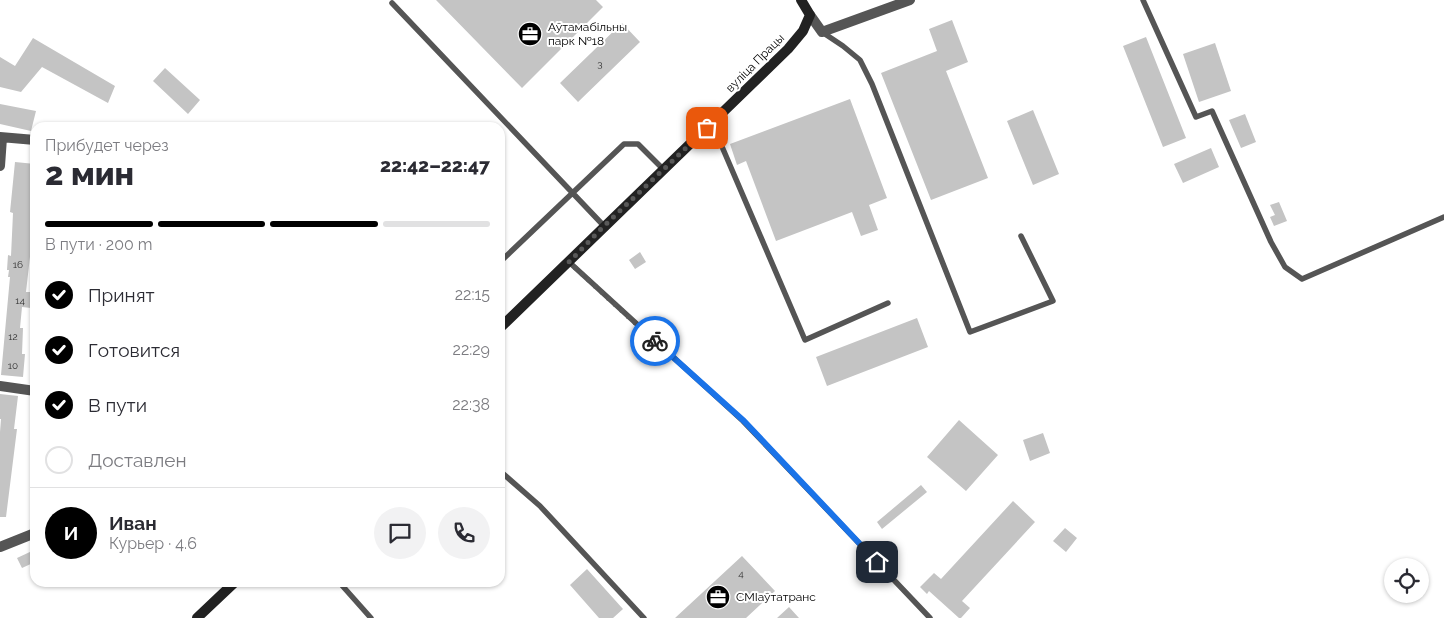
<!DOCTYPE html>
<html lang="ru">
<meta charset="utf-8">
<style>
body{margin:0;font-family:Raleway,sans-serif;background:#f2f2f3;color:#2b2b33;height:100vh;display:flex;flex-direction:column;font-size:19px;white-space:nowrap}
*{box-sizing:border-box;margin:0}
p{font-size:16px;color:#7c7c81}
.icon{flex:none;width:28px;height:28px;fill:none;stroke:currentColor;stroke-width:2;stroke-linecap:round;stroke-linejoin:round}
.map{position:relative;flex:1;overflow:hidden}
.drawer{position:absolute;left:30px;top:122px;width:475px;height:465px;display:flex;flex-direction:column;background:#fff;border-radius:15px;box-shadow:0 1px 4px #0004}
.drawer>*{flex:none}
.tools{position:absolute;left:1384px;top:558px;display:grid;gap:10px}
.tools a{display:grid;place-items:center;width:45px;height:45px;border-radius:50%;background:#fff;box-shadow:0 1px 4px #0004;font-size:25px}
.pin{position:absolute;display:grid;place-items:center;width:42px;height:42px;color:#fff;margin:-21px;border-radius:10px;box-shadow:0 2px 8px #0006}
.courier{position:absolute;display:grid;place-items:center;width:50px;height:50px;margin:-25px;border:4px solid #1a73e8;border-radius:50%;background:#fff;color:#222;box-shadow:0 1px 6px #0007}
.summary em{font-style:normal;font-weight:800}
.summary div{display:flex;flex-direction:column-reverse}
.summary{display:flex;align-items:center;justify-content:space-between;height:85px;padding:0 15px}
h1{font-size:32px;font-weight:800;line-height:38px}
.bar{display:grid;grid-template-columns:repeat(4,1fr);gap:8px 5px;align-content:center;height:60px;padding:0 15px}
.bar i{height:6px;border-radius:4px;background:#e1e1e2}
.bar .current{background:#000}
.bar p{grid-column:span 4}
.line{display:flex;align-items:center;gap:12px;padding:0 15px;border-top:1px solid #e1e1e2}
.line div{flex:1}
.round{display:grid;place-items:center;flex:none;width:52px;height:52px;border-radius:26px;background:#f2f2f3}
ol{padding:0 15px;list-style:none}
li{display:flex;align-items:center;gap:15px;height:55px}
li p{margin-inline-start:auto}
li .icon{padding:5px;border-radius:50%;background:#000;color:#fff;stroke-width:4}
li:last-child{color:#7c7c81}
li i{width:28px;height:28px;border:2px solid #e1e1e2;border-radius:50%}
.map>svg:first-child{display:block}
</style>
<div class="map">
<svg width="1444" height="618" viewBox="0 0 1444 618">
<rect width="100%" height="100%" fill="#fff"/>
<path fill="#c4c4c4" d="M436 0H596L603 7 522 88Z
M952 20 968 62 946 71 988 178 931 200 881 73 937 51 929 29Z
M622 23 640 42 578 102 560 83Z
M1146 37 1186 138 1163 147 1123 46Z
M33 38 115 86 108 103 42 67 21 92 0 87V57L15 66Z
M1215 43 1231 91 1199 102 1183 54Z
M165 68 200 100 188 114 153 81Z
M850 99 887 198 869 205 878 230 861 236 852 212 776 241 746 161 737 165 730 144Z
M0 104 36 111 31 131 0 124Z
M1033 110 1059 174 1033 185 1007 121Z
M1245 114 1256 142 1241 148 1229 120Z
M1211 148 1219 167 1183 183 1174 164Z
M15 162 35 164 33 249 31 248 26 292H32L31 308 22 307 20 328H23L22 354H25L23 377 1 375 10 277H8L9 270H7L8 255 11 256 13 213 10 212Z
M1279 202 1287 221 1274 226 1270 217 1275 215 1270 205Z
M640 252 646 262 635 269 629 260Z
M917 318 928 347 827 386 816 357Z
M0 394 18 396 14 429H17L6 517H0V432L1 419H0Z
M959 420 998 455 966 491 927 457Z
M1043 433 1050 453 1030 461 1023 440Z
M921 485 927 492 882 529 877 522Z
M1013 501 1035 522 962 601 970 608 961 618H959L929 591 927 594 920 587 934 573 941 579Z
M1065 528 1077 538 1066 552 1053 541Z
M32 551 35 557V562L22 568 17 558Z
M742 556 775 591 746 618H675Z
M587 569 623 609 613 618H599L570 585Z
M789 607 799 618H777Z"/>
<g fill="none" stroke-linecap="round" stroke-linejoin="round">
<path stroke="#555" stroke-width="5.5" d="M1143 0 1196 117 1212 111 1271 242 1285 267 1302 279 1444 217
M392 3 604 226
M822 32 843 46 860 60 872 84 970 332 1053 301 1021 236
M707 128 720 142 805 340 888 303
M500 262 624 144H638L663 169
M569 262 743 421 930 618
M500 471 540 506 644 618
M339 582 371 618"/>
<path stroke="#555" stroke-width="10" d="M810 15 822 32 910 0
M0 137 35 140
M0 166 2 138
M0 386 35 391
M0 547 35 533"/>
<path stroke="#222" stroke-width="10" d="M500 328 788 49 803 31 810 15 801 0
M197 618 235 582"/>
</g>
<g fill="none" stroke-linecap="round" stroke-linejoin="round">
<path stroke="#595959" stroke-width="5" stroke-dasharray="0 9" d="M655 341 569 262 604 226 707 128"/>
<path stroke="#1a73e8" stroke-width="6" d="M655 341 744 421 877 562"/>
</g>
<defs>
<g id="office-disc" transform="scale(1.25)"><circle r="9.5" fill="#000" stroke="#fff"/><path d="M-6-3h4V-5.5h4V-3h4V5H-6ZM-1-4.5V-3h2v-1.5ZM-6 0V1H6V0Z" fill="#fff"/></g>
</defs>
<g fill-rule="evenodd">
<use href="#office-disc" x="530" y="34"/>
<use href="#office-disc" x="718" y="597"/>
</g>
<g text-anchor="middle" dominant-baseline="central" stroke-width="4" stroke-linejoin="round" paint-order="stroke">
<g font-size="10" fill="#313131">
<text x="600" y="63">3</text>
<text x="18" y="264">16</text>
<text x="20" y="300">14</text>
<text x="13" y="336">12</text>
<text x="13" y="365">10</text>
<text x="741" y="573">4</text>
</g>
<g font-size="12" fill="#000" stroke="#fff" text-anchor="start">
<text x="548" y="27">Аўтамабільны<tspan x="548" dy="14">парк №18</tspan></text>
<text x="736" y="597">СМІаўтатранс</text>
</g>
<g font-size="12" fill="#000" stroke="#fff">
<text transform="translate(755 63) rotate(-45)">вуліца Працы</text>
</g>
</g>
</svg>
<div class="tools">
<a><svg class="icon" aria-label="locate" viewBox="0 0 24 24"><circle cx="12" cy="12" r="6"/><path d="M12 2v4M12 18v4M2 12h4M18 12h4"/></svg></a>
</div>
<div class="pin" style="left:707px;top:128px;background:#ea580c"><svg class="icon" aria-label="bag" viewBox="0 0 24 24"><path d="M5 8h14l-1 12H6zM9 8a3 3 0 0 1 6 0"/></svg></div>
<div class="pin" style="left:877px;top:562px;background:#1f2937"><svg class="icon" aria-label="home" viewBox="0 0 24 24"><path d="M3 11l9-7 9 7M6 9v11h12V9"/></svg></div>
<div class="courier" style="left:655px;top:341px"><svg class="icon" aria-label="bike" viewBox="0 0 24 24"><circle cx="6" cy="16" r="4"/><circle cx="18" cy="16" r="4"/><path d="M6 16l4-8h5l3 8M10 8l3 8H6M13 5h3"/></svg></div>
<section class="drawer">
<div class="summary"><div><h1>2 мин</h1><p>Прибудет через</p></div><em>22:42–22:47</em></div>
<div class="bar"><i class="current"></i><i class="current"></i><i class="current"></i><i></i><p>В пути · 200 m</p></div>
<ol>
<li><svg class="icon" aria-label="check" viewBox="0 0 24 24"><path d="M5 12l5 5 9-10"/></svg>Принят<p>22:15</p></li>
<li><svg class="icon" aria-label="check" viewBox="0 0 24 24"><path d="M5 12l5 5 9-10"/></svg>Готовится<p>22:29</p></li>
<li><svg class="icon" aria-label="check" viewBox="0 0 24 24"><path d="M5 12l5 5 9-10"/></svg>В пути<p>22:38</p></li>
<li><i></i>Доставлен</li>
</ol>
<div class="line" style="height:90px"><b class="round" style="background:#000;color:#fff">И</b><div><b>Иван</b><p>Курьер · 4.6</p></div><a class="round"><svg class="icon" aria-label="chat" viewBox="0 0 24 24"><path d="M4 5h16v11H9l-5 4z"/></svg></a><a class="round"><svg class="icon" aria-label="phone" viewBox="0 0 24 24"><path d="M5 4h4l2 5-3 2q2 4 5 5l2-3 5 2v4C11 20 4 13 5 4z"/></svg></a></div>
</section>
</div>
